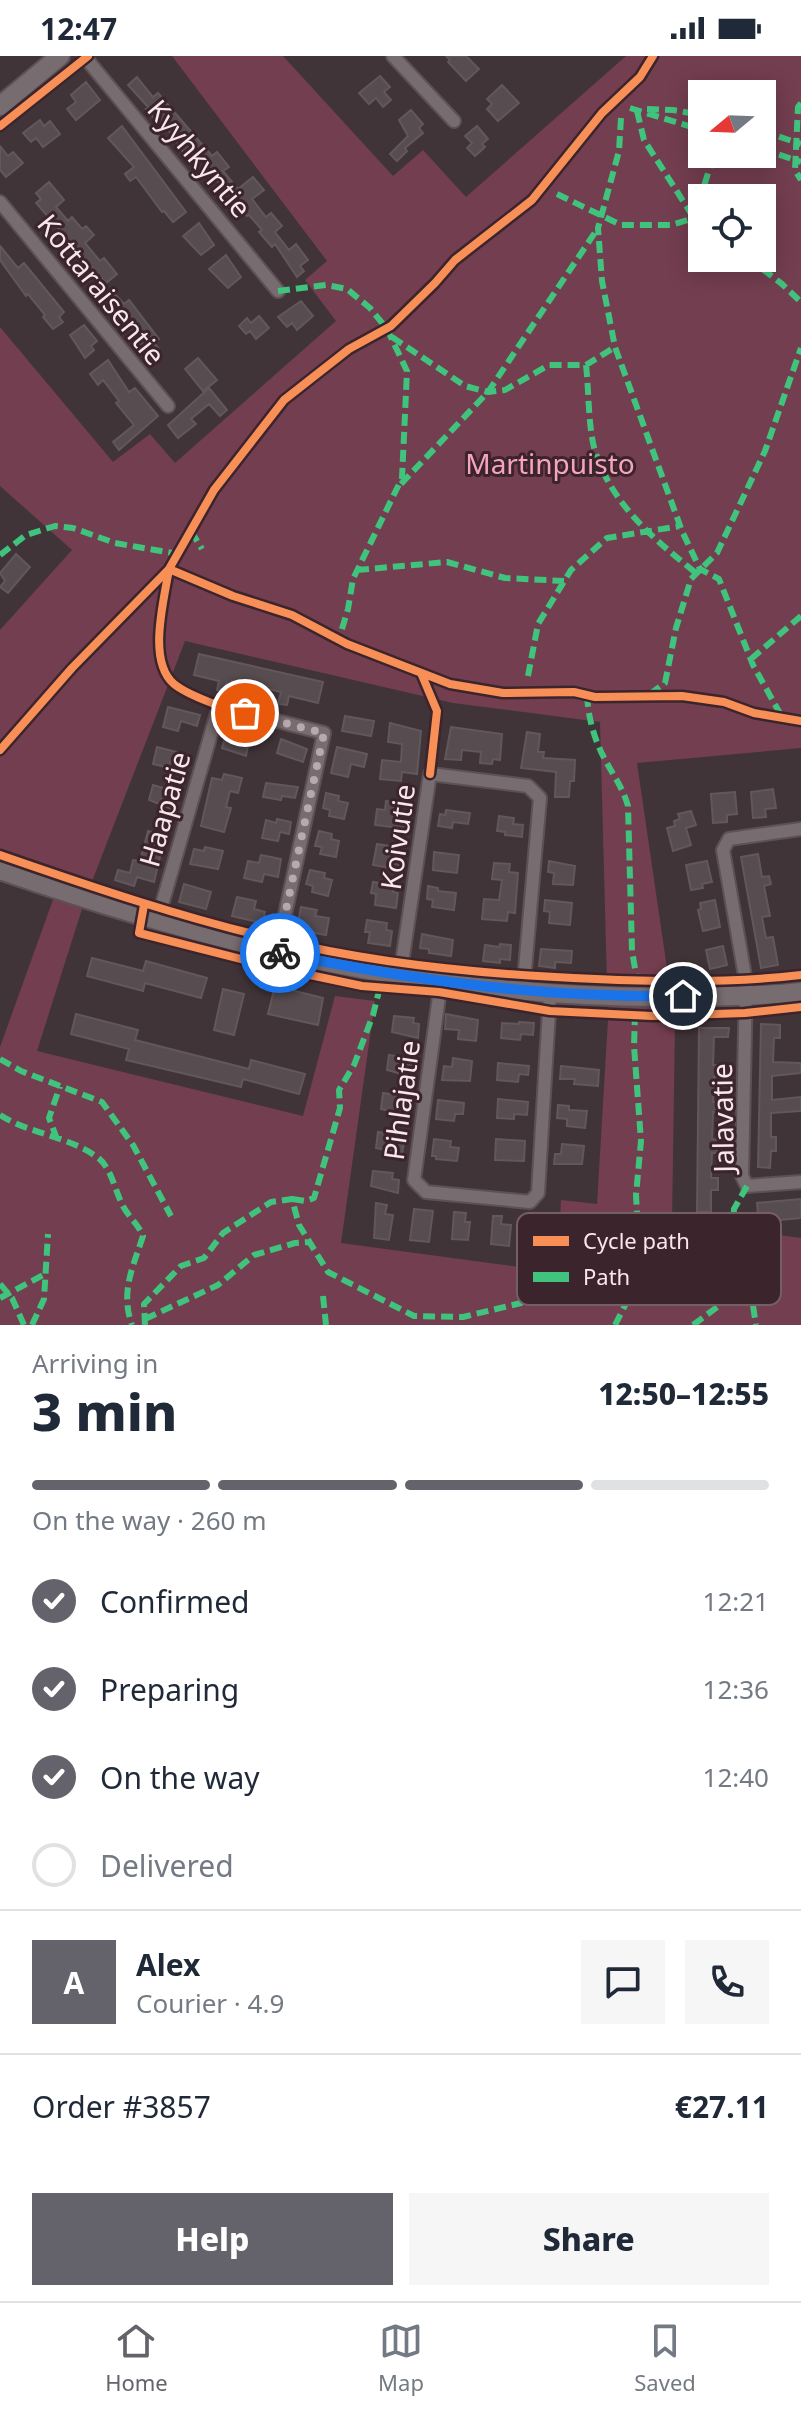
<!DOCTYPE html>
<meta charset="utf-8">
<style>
body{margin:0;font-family:"Noto Sans",sans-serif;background:#f6f6f7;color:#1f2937;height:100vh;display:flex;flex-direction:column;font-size:30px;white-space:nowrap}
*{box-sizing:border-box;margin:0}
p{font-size:26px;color:#747a83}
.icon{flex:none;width:44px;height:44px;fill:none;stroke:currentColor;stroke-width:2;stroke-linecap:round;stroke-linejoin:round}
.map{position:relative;height:1269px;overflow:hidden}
.side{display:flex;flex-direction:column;background:#fff;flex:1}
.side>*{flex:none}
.needle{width:52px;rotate:251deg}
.fabs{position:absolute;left:688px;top:24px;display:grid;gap:16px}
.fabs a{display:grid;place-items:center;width:88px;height:88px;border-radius:0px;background:#fff;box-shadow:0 4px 20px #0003;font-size:40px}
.pin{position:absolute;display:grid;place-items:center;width:68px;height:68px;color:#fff;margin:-34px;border:4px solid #fff;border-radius:50%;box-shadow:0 2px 8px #0007}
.courier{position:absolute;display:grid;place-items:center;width:80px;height:80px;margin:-40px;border:6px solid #1a73e8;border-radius:50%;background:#fff;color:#222;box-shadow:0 2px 10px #0007}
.summary em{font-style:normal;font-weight:800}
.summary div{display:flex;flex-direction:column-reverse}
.summary{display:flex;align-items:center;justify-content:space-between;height:136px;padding:0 32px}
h1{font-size:52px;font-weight:800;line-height:60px}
.bar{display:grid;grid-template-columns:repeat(4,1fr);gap:12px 8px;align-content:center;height:96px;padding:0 32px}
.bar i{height:10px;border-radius:6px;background:#e0e1e3}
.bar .active{background:#64636c}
.bar p{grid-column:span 4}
.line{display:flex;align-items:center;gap:20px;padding:0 32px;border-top:2px solid #e0e1e3}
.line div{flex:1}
.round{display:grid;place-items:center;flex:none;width:84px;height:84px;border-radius:0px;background:#f6f6f7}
ol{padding:0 32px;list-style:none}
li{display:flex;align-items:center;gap:24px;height:88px}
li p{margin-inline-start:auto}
li .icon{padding:8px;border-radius:50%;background:#64636c;color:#fff;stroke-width:4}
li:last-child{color:#747a83}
li i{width:44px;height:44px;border:4px solid #e0e1e3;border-radius:50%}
.cta{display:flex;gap:16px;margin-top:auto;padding:16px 32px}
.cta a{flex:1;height:92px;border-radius:0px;background:#64636c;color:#fff;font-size:32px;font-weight:800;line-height:92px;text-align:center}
.cta a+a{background:#f6f6f7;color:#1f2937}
.status{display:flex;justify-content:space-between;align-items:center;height:56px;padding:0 40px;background:#fff;direction:ltr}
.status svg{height:22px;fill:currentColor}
.tab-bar{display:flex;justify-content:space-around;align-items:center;height:112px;border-top:2px solid #e0e1e3;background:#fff;font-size:22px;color:#747a83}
.tab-bar a{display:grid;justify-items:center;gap:4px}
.tab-bar .active{color:#64636c}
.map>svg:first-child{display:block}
</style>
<div class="status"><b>12:47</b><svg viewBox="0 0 49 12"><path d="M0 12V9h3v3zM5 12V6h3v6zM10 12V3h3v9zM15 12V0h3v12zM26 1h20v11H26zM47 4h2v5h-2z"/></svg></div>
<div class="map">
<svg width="801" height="1269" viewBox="0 0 801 1269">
<rect width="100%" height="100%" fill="#413438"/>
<path fill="#733e50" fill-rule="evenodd" d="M172 0H283L393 120 423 94 466 141 626 0H801V692L637 707 675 967 672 1165 801 1182V1269H0V991L54 841 82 853 37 995 303 1060 335 940 375 945 341 1187 557 1216 561 1144 597 1148 608 964 600 666 453 647 185 585 91 828 0 794V574L72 494 0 430V271L113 406 150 378 175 407 336 265 305 224 327 205ZM702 38H762V98H702ZM702 142H762V202H702Z"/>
<path fill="#574c4f" stroke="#62575a" stroke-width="2" d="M446 0H466L479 13 466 25 448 6 450 4Z
M380 20 390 31 384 36 391 44 383 51 376 42 369 48 359 37Z
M137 21 153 41 158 37 212 100 217 96 229 111 223 115 238 133 253 121 264 134 252 143 266 161 271 157 282 170 275 176 289 194 296 188 308 204 300 210 304 215 297 221 275 188 272 191 259 176 262 174 249 159 247 160 223 128 221 130 196 95 187 102 167 72 164 74 146 53 149 52 128 29Z
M86 26 100 44 76 64 67 53 76 46 71 39Z
M502 29 519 47 498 65 487 53 492 48 487 43Z
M411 54 423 68 419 72 423 77 405 92 407 95 397 105 390 98 408 80 399 64Z
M40 64 44 70 50 65 60 78 43 91 36 82 31 86 23 77Z
M122 70 186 156 173 166 164 155 162 156 136 121 130 125 125 118 134 111 108 82Z
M477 70 488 83 482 88 485 91 475 100 467 92 472 87 465 80Z
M0 90 8 100 13 96 23 107 6 121 0 114Z
M49 126 64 144 56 151 68 165 72 161 82 173 86 170 94 179 85 187 100 205 104 202 117 218 106 227 36 147 41 143 36 137Z
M199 167 214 189 201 199 183 180Z
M0 190 18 212 24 207 64 256 59 261 63 266 53 273 43 261 45 259 28 238 26 240 0 204Z
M226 199 241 221 228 232 209 213Z
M114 237 124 248 129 244 159 283 154 287 159 293 151 300 138 284 141 281 127 264 123 267 105 245Z
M301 245 313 260 297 274 292 267 287 271 278 261Z
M259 260 269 272 256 283 250 275 246 278 239 270 247 262 251 267Z
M84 269 97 285 91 290 94 294 85 302 70 279Z
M198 302 217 324 203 335 185 313Z
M108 304 129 336 135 332 158 360 119 394 113 386 134 369 116 347 119 345 103 324 98 329 90 318Z
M209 332 227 354 220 360 209 348 191 363 196 368 178 382 168 369Z
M16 498 30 511 8 537 0 531 5 525 0 517Z
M199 598 323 626 318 647 289 640 287 649 278 648 281 636 264 632V635L258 633 256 643 247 641 250 629 232 625V628L227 627 225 636 217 634 219 625 194 619Z
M168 651 200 659 197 670 181 665 178 675 163 671Z
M345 660 374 665 371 680 342 675Z
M390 667 421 675 417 718 402 716 401 725 380 723 382 704 401 706 402 688 388 686Z
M451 671 502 678 500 704 493 703 492 708 480 707 481 696 462 694 461 704 445 703Z
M527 676 540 678 538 696H544L543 702 575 704 574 725H570L569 741H555L556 716 521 712Z
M226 677 242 682 240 688 248 690 246 700 222 692Z
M281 683 307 693 303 706 277 697Z
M157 691 188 699 185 710 170 706 169 712 153 708Z
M337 691 367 698 364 711 351 708 348 721 331 717Z
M224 718 242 722 238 737 230 735 226 751 231 752 224 776 201 770 212 722 222 724Z
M266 727 298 731 295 742 282 740 281 744 263 741Z
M153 729 173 735 171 741 178 743 174 754 149 744Z
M773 733 776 752 765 753 766 761 753 762 751 736Z
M735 736 737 758 727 759V766L713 767 711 738Z
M326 737 339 740 338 745 348 747 344 763 329 760 330 754 323 752Z
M386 745 398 747 397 756 409 758 407 773 375 769 377 753 385 754Z
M446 754 470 757 468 768 453 766 452 772 438 770 440 758 445 759Z
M691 755 696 769 686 772 691 789 673 795 667 772 675 770 674 765 680 763 678 758Z
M499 760 514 762 513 768 523 769 522 781 505 779V776L497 775Z
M277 763 291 766 289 778 280 776 278 785 262 782 266 764 276 767Z
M148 775 165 780 154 826 137 821 134 830 115 824 118 814 130 817 133 804 140 805Z
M319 775 332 778 331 783 339 785 336 801 320 798 322 791 315 790Z
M377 788 397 791 396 796 405 798 402 814 373 809Z
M205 791 223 795 218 813 190 808 194 793 204 795Z
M434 796 459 799 457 817 433 814Z
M758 798 762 821 769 820 771 828 764 830 770 860 762 861 766 882 773 881 778 909 761 912 741 801Z
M261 799 281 803 278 821 264 818 262 826 244 822 248 805 259 807Z
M549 805 575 810 573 829 553 828 554 817 548 816Z
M707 805 712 826 702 828 703 832 691 834 686 809Z
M494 807 510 808 509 816 518 817 515 857 508 856 507 865 482 863 484 843 499 844 502 824 492 823Z
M310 814 325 817 324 822 332 824 328 840 312 836 313 830 306 828Z
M373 826 394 829 393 836 398 837 396 852 375 849 376 838 371 837Z
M184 828 211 836 206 853 179 846Z
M428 830 438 832V835L456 837 454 854 432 851 433 844 427 843Z
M237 841 256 845 254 853 265 856 262 867 232 860Z
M545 844 572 847 570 869 549 867 550 856 544 855Z
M715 844 720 871 703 875 698 854 701 853 700 847Z
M301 851 317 854 315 860 329 862 326 879 303 875 305 868 298 867Z
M367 864 387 867 386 874 392 875 390 890 368 887 370 876H365Z
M422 878 453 884 451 900 429 897V893L420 892Z
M500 888 511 889 510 904 500 903V907L483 905 485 889 499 891Z
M723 890 727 909 710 913 706 894Z
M541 893 572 895 571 907 555 906V912L539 910Z
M92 902 143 915 146 905 207 922 201 942 145 927 143 935 87 920Z
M275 930 323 942 318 969 268 958Z
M223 933 244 938 234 979 214 974Z
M76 958 138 974 135 984 249 1013 251 1004 305 1018 299 1038 243 1023 241 1031 126 1004 129 993 71 978Z
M446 958 478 964 476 985 458 983 459 974 445 973Z
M394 960 414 962 413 967 419 968 418 982 392 976Z
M519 966 534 967 533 979 521 978 520 984 501 982 502 967 519 968Z
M761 968 780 969V982H774L773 1006 801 1007V1017L772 1020V1044L801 1041V1055L771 1057V1081H776V1095H771L770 1112 758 1111Z
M699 972H729L728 981H714L713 1009H720V1021H714L713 1046H718V1057L713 1056 712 1083 718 1084 717 1097H712L711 1122H718V1134H711V1156H697Z
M389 999 409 1002 408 1008 415 1009 413 1021 387 1014Z
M453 1002 472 1005 470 1025 442 1024 444 1010 452 1011Z
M498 1007 529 1010 528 1019 519 1018 518 1026 497 1024Z
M561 1010 599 1014 598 1030 574 1028 575 1023H560Z
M383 1037 404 1040 403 1046 409 1047 408 1059 381 1053Z
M498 1043 528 1046 527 1059 514 1058V1063L497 1062Z
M438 1044 464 1047 463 1058H455L454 1065 436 1063Z
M558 1049 569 1050V1054L587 1055 585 1072 567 1070V1063L557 1062Z
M378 1076 399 1079 398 1085 404 1086 402 1098 376 1092Z
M434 1083 451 1085 450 1091 459 1092 457 1105 436 1103V1100H432Z
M496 1083 525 1085 524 1105 495 1104Z
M562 1088 584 1090 582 1108H554L555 1098H561Z
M373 1115 393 1117 392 1123 399 1124 398 1137 371 1130Z
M801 1143V1162L769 1165V1168L759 1169 757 1147Z
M376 1147 387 1149 385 1158 393 1159 389 1184 374 1182Z
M414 1153 433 1155 429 1186 410 1184Z
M454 1156 466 1157 465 1166H470L468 1184 452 1183Z
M493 1160H502L501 1168 511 1169 509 1190 491 1188Z"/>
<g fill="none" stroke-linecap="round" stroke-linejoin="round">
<g stroke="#5e5155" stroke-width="16">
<path id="street" d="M84 0 278 235
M393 0 454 65
M0 146 168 350
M801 773 729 783 723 794 746 926 742 1120 747 1130 801 1126
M157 866 219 650 324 677 277 896
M400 920 430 718 528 730 540 742 523 936
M441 926 414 1124 426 1136 530 1146 538 1137 550 938"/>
</g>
<g stroke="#5e5155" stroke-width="22">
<path id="secondary" d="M0 50 60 0
M0 814C221 891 438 943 674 941 716 940 759 941 801 936"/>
</g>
<use href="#street" stroke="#776c70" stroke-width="12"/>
<use href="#secondary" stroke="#776c70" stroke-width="18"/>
<path stroke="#40c37c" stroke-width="6" stroke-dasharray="12 6" stroke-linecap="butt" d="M801 47 798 51 795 114 801 124
M630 52 702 74
M647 53 673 54 702 59
M637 55 644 84 694 162 702 168
M621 62 619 95 598 172 602 225 615 291 682 475 700 513 719 523 753 609 782 661
M762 75 801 88
M762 93 801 106
M557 138 621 169H671L694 162 714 98
M748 202 782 228 801 246
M278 235 326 229 347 233 370 252 387 273 407 315 402 422 353 523 348 553 339 583
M392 281 465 330 488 336 505 334 549 309H586L615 291
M586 309C589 335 588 371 595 395 612 449 654 483 696 517
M401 428 488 336 598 172
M191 475 202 493
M0 499 26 479 55 470 73 472 115 487 178 498
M357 514 447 506 505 522 564 525
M751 603 801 560
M528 620 538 568 571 514 607 482 680 470
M650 638 665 627 676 572 691 523 717 497 765 395 801 292
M587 639C588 657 592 675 599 691 607 711 622 728 628 750L632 895 637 924
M0 1003 21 1015 102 1046 133 1089 171 1160
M0 1059C30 1078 68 1080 97 1101 113 1112 115 1139 126 1155 132 1164 139 1170 143 1180 133 1211 120 1236 132 1269
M57 1083 49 1062 60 1030
M747 1130 734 1153 733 1169 747 1211 756 1269
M292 1143 306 1145 314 1142 340 1052 339 1034 354 1009 373 959 380 931
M640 1208 649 1213H662L717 1188 733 1169
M0 1228 12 1242 24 1269
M323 1240 326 1269
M0 1242 45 1218
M145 1263 218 1229 254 1199 295 1187 310 1186
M32 1269 44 1243 48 1178
M145 1269 144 1248 181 1210 204 1202 223 1177 271 1146 292 1143 299 1169 328 1216 414 1260 463 1261 521 1247 535 1232 578 1206 588 1214 606 1216 639 1177
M615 1269 636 1228 640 1211 636 1139 641 1085 634 990 635 959
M693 1269 724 1246 734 1222V1185"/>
<g stroke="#3c242c" stroke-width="13">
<path id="cycleway" d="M0 70 88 0
M169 513 233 540 292 559 347 588 450 628 503 637 574 636 595 641 682 640 724 646 754 657 801 665
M169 513C164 545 147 605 174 628 186 638 205 644 219 650
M421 617 437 655 430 718
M0 694 72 612 169 513 214 434 284 344 349 293 391 270 435 227 455 204 532 144 602 57 640 21 653 0
M0 799C92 831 183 862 278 884 381 909 490 919 596 923 664 926 733 927 801 919
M144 849 139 877 272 911 362 930 439 936 550 955 652 960 745 957 801 951"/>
</g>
<use href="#cycleway" stroke="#f78f57" stroke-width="8"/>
</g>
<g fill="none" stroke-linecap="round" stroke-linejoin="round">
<path stroke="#b8a9ad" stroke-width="8" stroke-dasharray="0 14.4" d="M245 657 324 677 277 896 280 897"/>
<path stroke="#1a73e8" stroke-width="10" d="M280 897C416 925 543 942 683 940"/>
</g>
<g text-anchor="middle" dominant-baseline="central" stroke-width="6" stroke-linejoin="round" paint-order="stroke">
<g font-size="28" fill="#f8e8ec" stroke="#3c242c">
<text transform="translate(200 102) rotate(50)">Kyyhkyntie</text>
<text transform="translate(102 233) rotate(51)">Kottaraisentie</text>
<text transform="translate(164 753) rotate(-74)">Haapatie</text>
<text transform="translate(397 781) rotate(-82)">Koivutie</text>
<text transform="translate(401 1044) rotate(-82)">Pihlajatie</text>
<text transform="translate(722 1062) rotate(-91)">Jalavatie</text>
</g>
<g font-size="28" fill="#f6a4be" stroke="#3c242c">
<text x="550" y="407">Martinpuisto</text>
</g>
</g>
<rect x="517" y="1157" width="264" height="92" rx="12" fill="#3c242c" stroke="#745f66" stroke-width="2"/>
<rect x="533" y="1180" width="36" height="10" fill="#f78f57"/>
<rect x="533" y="1216" width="36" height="10" fill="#40c37c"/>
<g font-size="22" fill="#f8e8ec">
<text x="583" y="1193">Cycle path</text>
<text x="583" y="1229">Path</text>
</g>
</svg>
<div class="fabs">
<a><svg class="needle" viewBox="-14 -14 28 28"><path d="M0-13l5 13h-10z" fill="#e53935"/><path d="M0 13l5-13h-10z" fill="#747a83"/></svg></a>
<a><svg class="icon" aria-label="locate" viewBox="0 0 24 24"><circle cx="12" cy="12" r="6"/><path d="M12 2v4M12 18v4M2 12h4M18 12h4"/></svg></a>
</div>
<div class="pin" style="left:245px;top:657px;background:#ea580c"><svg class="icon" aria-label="bag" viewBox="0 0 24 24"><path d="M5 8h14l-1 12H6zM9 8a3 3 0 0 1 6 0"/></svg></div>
<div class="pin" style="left:683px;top:940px;background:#1f2937"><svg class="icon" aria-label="home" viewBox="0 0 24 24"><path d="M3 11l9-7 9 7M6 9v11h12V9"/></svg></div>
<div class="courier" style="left:280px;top:897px"><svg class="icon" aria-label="bike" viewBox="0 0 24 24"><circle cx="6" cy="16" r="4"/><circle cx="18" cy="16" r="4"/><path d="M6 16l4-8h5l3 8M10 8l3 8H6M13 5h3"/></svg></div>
</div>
<section class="side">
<div class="summary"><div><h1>3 min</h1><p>Arriving in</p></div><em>12:50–12:55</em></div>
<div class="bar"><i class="active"></i><i class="active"></i><i class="active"></i><i></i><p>On the way · 260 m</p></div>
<ol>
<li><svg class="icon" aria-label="check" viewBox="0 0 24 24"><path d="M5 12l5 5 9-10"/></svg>Confirmed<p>12:21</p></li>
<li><svg class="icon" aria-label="check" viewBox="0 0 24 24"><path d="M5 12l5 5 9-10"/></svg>Preparing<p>12:36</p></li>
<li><svg class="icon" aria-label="check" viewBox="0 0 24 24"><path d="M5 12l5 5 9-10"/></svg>On the way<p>12:40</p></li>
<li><i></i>Delivered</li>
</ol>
<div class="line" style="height:144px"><b class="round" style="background:#64636c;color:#fff">A</b><div><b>Alex</b><p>Courier · 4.9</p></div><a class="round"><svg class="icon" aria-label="chat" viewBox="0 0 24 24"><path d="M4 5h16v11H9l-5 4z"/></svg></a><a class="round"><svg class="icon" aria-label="phone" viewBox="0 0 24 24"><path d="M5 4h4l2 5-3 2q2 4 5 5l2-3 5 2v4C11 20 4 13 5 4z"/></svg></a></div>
<div class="line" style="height:104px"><div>Order #3857</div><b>€27.11</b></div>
<div class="cta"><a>Help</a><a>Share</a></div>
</section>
<nav class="tab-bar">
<a class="active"><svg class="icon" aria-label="home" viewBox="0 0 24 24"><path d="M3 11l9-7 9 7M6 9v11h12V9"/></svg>Home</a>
<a><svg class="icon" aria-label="map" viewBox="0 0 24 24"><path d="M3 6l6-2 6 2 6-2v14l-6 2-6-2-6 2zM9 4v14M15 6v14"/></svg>Map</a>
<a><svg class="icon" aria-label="saved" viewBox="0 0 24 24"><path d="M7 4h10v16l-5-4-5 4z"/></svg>Saved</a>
</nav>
